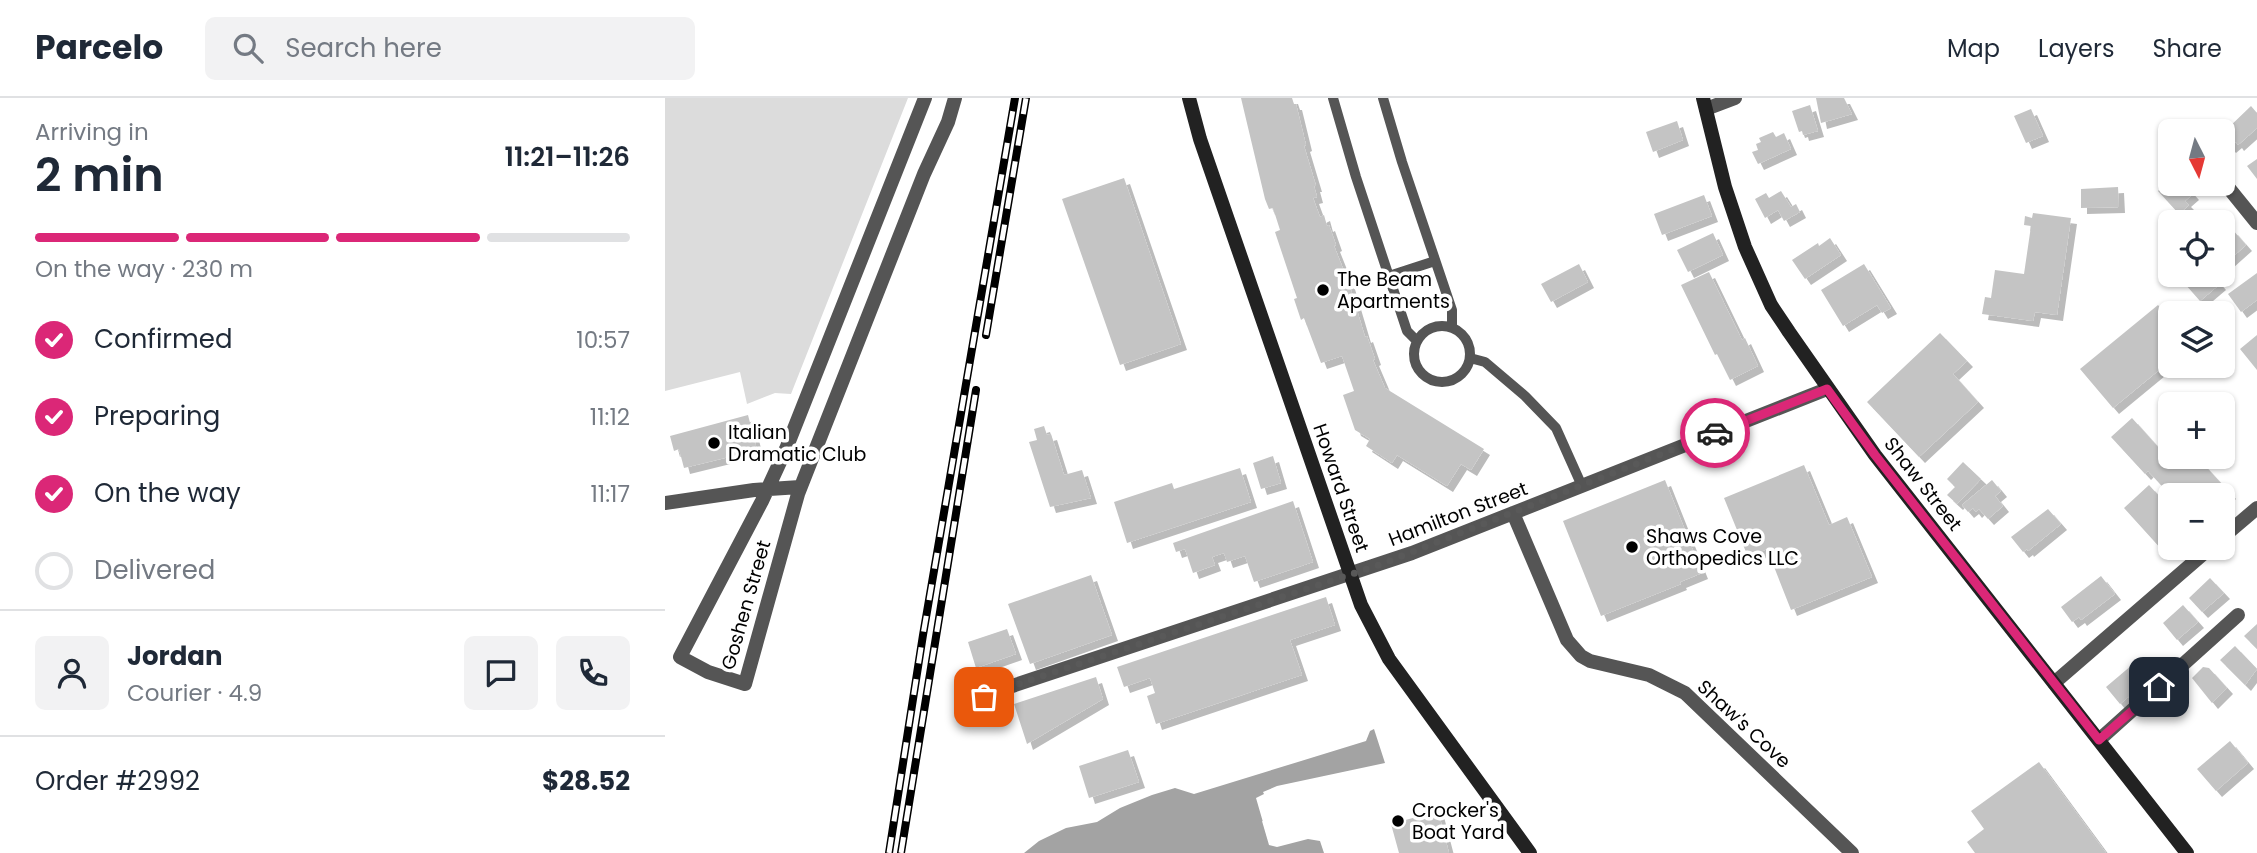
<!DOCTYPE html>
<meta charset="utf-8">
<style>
body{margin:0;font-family:Poppins,sans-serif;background:#f2f2f3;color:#1f2937;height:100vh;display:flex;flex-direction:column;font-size:26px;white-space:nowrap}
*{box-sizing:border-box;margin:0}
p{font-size:23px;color:#747a83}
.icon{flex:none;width:38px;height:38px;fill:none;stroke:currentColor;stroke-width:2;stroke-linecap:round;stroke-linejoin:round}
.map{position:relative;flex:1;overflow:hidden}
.details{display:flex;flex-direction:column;background:#fff;width:665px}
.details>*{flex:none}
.needle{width:46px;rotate:174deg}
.tools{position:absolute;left:1493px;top:21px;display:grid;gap:14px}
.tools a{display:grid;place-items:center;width:77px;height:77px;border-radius:10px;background:#fff;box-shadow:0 2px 5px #0004;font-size:35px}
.pin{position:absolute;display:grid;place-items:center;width:60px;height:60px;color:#fff;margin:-30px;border-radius:14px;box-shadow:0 4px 10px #0006}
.courier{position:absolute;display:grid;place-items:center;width:70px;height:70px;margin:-35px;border:5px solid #db2777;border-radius:50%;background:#fff;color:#222;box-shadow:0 2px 9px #0007}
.summary em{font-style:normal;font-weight:600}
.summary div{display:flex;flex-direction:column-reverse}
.summary{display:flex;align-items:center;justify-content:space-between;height:119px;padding:0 35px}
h1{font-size:46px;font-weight:600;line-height:52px}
.bar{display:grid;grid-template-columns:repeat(4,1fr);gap:10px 7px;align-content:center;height:84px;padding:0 35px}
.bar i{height:9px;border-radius:5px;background:#e0e1e3}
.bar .on{background:#db2777}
.bar p{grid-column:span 4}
.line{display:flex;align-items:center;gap:18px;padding:0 35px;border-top:2px solid #e0e1e3}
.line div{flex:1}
.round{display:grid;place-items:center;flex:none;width:74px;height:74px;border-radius:10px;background:#f2f2f3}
ol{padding:0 35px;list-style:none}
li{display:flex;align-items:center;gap:21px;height:77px}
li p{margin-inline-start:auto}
li .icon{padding:7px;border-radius:50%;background:#db2777;color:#fff;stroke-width:4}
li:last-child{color:#747a83}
li i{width:38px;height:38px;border:4px solid #e0e1e3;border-radius:50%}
header{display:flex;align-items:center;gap:42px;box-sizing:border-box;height:98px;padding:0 35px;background:#fff;border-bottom:2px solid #e0e1e3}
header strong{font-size:33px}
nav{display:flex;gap:38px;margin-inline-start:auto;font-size:24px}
.search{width:490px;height:63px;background:#f2f2f3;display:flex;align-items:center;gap:18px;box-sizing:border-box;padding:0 24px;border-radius:10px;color:#747a83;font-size:26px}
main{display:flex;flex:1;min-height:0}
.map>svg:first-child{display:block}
</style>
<header>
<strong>Parcelo</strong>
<div class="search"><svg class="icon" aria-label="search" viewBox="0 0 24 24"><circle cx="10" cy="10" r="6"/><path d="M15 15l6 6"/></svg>Search here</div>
<nav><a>Map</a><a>Layers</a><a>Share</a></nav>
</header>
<main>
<section class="details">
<div class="summary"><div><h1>2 min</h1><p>Arriving in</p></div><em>11:21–11:26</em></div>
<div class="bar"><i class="on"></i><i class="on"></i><i class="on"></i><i></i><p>On the way · 230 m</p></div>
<ol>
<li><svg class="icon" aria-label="check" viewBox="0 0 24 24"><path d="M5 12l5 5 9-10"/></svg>Confirmed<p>10:57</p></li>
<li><svg class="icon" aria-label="check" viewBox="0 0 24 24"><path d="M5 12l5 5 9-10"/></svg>Preparing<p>11:12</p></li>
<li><svg class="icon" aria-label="check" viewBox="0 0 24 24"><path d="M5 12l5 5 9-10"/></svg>On the way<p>11:17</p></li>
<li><i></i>Delivered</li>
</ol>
<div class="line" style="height:126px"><a class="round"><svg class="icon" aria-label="person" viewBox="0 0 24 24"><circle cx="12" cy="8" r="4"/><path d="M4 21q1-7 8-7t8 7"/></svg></a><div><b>Jordan</b><p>Courier · 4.9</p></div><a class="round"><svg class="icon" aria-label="chat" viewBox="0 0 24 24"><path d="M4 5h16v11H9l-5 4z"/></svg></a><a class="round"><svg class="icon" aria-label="phone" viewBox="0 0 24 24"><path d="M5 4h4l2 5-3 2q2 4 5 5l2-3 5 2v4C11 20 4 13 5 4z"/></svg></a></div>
<div class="line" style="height:91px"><div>Order #2992</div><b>$28.52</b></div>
</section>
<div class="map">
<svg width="1592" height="755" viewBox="0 0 1592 755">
<defs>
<filter id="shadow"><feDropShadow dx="6" dy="6" stdDeviation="0" flood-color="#0004"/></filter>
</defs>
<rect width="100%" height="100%" fill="#fff"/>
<path fill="#dcdcdc" d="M0 0H243L126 296 110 295 82 306 75 274 0 293Z"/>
<path fill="#a3a3a3" d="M709 631 720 665 612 688 598 694 599 696 591 700 602 738 648 727 668 755H359L374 743 401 730 432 724 455 710 487 697 510 690 529 696 701 643 705 633Z"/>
<path fill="#fff" d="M597 723 601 724 604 734 648 723 659 724 664 728 672 755H659L655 743 643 741 612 749 604 747Z"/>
<path fill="#c4c4c4" filter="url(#shadow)" d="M576 0H627L629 6H631L641 47 639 48 651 88H649L652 99 648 100 655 119 659 117 662 128 664 127 671 147 669 148 681 178 676 179 678 184 683 182 700 239 702 238 710 261 708 262 720 290 819 351 806 372 796 366 782 388 732 357 727 365 701 348 705 341 690 332 678 297 689 293 677 258 656 265 639 220 636 222 629 201 632 200 610 134 615 132 608 110 604 111 600 101Z
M1151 0H1179L1187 16 1156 25Z
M1145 7 1153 33 1138 37 1137 33 1134 34 1127 13Z
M1586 8 1592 15V30L1573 47 1571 44 1565 49 1558 41V33L1561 32Z
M1366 11 1378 38 1361 45 1349 18Z
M1012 23 1018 42 988 54 981 34Z
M1108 34 1111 39 1119 35 1126 51 1093 66 1087 54 1093 52 1091 46 1096 44 1094 40Z
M1592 61V81L1582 68Z
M459 80 516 246 455 267 397 101Z
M1500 86 1505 91 1511 86H1519L1528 96 1520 103 1524 107 1514 116 1493 93Z
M1453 89 1454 109 1416 110V91Z
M1116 93 1126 109 1131 106 1135 114 1119 123 1113 112 1100 120 1090 101 1101 95 1104 100Z
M1039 97 1047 118 997 137 989 116Z
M1368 115 1406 120 1392 217 1370 214 1368 223 1317 216 1320 199 1326 200 1330 172 1359 176 1366 128 1359 127 1360 118 1367 120Z
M1567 131 1581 147 1562 164 1558 159V139Z
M1048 135 1058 157 1023 174 1012 152Z
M1165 140 1176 157 1140 181 1127 162 1153 145 1154 148Z
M914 166 923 184 886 204 876 186Z
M1199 166 1226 210 1217 215 1212 207 1178 228 1156 192Z
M1044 174 1077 242 1080 240 1093 268 1065 282 1052 256 1050 257 1016 187Z
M1592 175V202L1576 214 1563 196Z
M1531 177H1547L1555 186 1535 203 1520 186Z
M1493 207 1505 222V263L1448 310 1415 271Z
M1275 235 1302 263 1288 276 1313 304 1254 359 1202 304Z
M1592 237V272L1575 251Z
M83 317 92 352 19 370 14 351 9 353 5 338Z
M1467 320 1501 358 1505 355V359H1532L1565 395 1558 401V397H1529L1524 392 1518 397H1505L1483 373 1480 376 1446 339Z
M379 328 382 337 386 336 399 377 417 372 426 400 385 409 364 344 372 342 369 331Z
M608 358 616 385 596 391 588 365Z
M1298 364 1316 381 1292 406 1282 397 1290 389 1282 381Z
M1139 367 1164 427 1182 419 1207 479 1126 512 1102 451 1083 459 1059 400Z
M575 370 586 404 462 445 449 404 507 385 509 391Z
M1000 382 1037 475 1015 484 1016 486 936 518 898 423Z
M1327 382 1336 393 1330 398 1338 408 1323 421 1314 411 1311 414 1308 410 1303 414 1297 407Z
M1484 387 1505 410V447L1498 453 1459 410Z
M628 403 648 464 589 484 580 458 562 464 559 455 547 459 550 467 528 475 520 451 511 454 508 445Z
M1383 411 1396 426 1363 453 1362 451 1358 454 1346 439Z
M426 477 447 537 365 566 343 506Z
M1436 478 1450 496 1416 522 1414 519 1407 524 1396 509Z
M1545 480 1559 495 1537 514 1524 500Z
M661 499 670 527 625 542 637 577 491 626 482 598 490 595 485 580 459 589 452 569Z
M1518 507 1533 524 1512 542 1498 525Z
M1592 526V551L1579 538Z
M342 531 351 556 311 570 303 544Z
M1570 548 1592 571 1580 587 1555 562Z
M1467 567 1474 575 1480 570 1487 579 1455 606 1441 589Z
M1538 569 1544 570 1562 590 1547 605 1527 580Z
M431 579 438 601 362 646 349 606Z
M1565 643 1583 665 1551 693 1532 671Z
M463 652 474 684 424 700 414 668Z
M1374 664 1441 755H1310L1302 744 1319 731 1306 713Z
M773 713 784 755H734L726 726Z"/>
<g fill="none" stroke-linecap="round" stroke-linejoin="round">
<path stroke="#555" stroke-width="10" d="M668 0 691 79 742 233 752 243
M718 0 737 64 787 212V230
M724 178 770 163
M749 256a28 28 0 1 1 56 0a28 28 0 1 1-56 0Z
M805 260 820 264 860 298 891 330 917 388"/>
<path stroke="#555" stroke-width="14" d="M260 0 121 351 97 403 15 559 43 574 80 586 133 396 259 76 283 24 290 0
M1041 11 1070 0
M1558 83 1592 125
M0 405 89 392 135 389
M848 415 902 542 916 558 925 563 984 577 1020 595 1187 755
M1558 439 1592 410
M1389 585 1545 450
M316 603 329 594 747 455 1162 291
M1434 642 1573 517"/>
<path stroke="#222" stroke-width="14" d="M524 0 535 41 696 507 724 561 865 755
M1038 0 1060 89 1080 149 1106 207 1124 234 1210 357 1522 755"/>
<g stroke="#000" stroke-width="8">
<path id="rail" d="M321 237 361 0
M224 755 258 537 350 0
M236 755 311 292"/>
</g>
<use href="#rail" stroke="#fff" stroke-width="5" stroke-dasharray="16" stroke-linecap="butt"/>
</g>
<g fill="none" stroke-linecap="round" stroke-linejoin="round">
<path stroke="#595959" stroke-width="7" stroke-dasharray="0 12.6" d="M319 599 329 594 714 467 1050 335"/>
<path stroke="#db2777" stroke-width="9" d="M1050 335 1162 291 1210 357 1434 642 1494 589"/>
</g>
<g fill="#000" stroke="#fff" stroke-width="2.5">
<circle cx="658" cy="192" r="7"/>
<circle cx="49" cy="345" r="7"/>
<circle cx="967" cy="449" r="7"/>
<circle cx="733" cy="723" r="7"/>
</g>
<g text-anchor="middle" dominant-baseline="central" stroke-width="7" stroke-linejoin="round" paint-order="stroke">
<g font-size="19" fill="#000" stroke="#fff" text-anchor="start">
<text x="672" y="181">The Beam<tspan x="672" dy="22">Apartments</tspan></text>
<text x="63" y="334">Italian<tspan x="63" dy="22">Dramatic Club</tspan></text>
<text x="981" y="438">Shaws Cove<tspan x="981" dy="22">Orthopedics LLC</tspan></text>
<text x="747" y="712">Crocker's<tspan x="747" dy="22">Boat Yard</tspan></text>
</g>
<g font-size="19" fill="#000" stroke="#fff">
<text transform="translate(1258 386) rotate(52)">Shaw Street</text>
<text transform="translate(676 390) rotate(71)">Howard Street</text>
<text transform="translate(793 416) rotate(-21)">Hamilton Street</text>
<text transform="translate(81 507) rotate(-74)">Goshen Street</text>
<text transform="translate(1079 626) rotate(43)">Shaw's Cove</text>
</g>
</g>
</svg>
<div class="tools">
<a><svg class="needle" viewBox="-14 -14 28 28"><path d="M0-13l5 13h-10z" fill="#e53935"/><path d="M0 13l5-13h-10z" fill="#747a83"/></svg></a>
<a><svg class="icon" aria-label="locate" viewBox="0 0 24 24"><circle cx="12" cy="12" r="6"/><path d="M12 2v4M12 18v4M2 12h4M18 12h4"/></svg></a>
<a><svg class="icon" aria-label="layers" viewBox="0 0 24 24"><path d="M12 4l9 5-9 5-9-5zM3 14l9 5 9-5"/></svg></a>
<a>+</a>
<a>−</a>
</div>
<div class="pin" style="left:319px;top:599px;background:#ea580c"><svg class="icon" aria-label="bag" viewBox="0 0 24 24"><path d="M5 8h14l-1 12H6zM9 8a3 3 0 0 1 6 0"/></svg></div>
<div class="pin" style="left:1494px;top:589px;background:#1f2937"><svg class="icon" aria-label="home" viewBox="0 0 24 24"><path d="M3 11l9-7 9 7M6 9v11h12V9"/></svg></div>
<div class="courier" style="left:1050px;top:335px"><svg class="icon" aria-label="car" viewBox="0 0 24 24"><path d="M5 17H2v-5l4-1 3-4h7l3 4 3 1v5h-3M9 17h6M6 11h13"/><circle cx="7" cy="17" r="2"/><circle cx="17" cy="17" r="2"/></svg></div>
</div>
</main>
